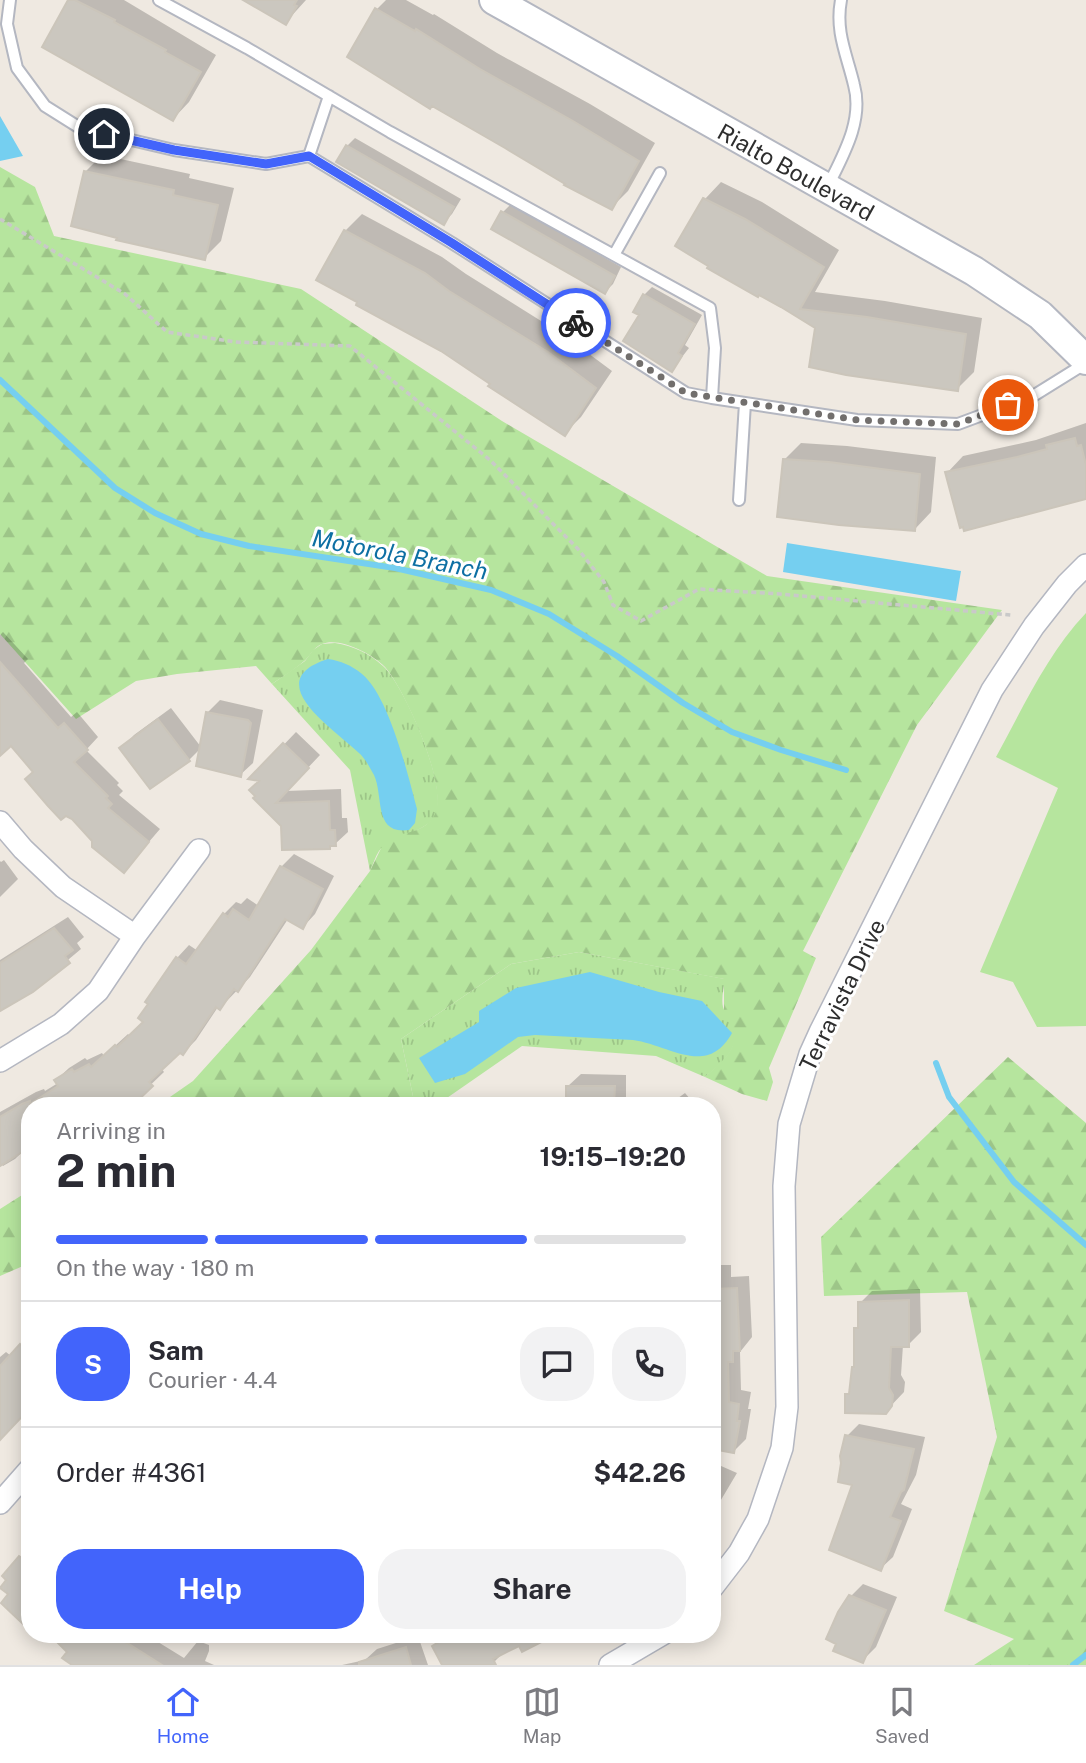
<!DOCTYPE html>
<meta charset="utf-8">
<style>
body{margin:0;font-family:"Public Sans",sans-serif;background:#f2f2f3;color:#2b2b33;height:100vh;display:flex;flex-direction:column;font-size:26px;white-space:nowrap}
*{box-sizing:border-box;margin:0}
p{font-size:23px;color:#7c7c81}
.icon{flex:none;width:38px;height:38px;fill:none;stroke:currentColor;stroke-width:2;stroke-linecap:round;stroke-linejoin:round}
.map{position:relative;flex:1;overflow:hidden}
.sheet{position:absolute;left:21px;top:1097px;width:700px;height:546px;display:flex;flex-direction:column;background:#fff;border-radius:28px;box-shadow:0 4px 18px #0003}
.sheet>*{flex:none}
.pin{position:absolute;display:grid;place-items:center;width:60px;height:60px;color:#fff;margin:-30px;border:4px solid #fff;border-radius:50%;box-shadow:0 2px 7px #0007}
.courier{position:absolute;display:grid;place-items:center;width:70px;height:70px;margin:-35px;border:5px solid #4264fb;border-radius:50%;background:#fff;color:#222;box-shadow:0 2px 9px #0007}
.head em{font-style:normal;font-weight:700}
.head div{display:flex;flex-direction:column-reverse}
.head{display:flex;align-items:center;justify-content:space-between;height:119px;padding:0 35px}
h1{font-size:46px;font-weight:700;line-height:52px}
.bar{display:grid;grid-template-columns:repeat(4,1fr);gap:10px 7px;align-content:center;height:84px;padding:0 35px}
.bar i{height:9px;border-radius:5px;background:#e1e1e2}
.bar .active{background:#4264fb}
.bar p{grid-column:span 4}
.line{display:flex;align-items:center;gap:18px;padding:0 35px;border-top:2px solid #e1e1e2}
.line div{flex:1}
.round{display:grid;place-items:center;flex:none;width:74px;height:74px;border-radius:28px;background:#f2f2f3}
.primary-button{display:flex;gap:14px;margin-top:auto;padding:14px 35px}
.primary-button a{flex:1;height:80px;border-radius:28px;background:#4264fb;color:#fff;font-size:28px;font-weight:700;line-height:80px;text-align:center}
.primary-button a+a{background:#f2f2f3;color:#2b2b33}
.tab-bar{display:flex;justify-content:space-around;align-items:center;height:98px;border-top:2px solid #e1e1e2;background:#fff;font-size:19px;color:#7c7c81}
.tab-bar a{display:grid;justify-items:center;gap:4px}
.tab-bar .active{color:#4264fb}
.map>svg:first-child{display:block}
</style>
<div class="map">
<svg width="1086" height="1665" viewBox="0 0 1086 1665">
<defs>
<pattern id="grass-tufts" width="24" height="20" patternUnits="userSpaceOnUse" patternTransform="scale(1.75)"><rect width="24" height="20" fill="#b6e59e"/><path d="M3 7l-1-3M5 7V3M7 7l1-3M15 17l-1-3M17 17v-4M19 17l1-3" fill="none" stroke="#9dc588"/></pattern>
<pattern id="forest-firs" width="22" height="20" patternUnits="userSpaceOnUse" patternTransform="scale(1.75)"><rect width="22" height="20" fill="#b6e59e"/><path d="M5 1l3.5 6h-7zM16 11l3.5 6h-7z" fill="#9dc588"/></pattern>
</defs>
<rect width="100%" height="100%" fill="#efe9e1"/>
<path fill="url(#grass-tufts)" d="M335 643C353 646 369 653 383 666 404 684 452 794 434 818 422 833 389 838 379 851 375 857 373 865 370 871L350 770 272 684 305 661 313 650 322 644Z
M579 952 725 979C724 987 721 999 723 1007 725 1014 731 1020 734 1027 741 1049 719 1065 705 1077L656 1056 522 1046 444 1100 426 1106H415L401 1039 511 964Z"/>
<path fill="url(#forest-firs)" d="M0 167 35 187 54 236 301 289 502 421 767 576 1002 610 917 725 803 951 816 958 769 1068 773 1082 767 1101 742 1094 705 1077C726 1058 747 1043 724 1016V979L579 952 511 964 401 1039 415 1106H157L193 1081 311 950 370 871 387 836C403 834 425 832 434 816 450 789 405 690 385 667 372 654 340 637 322 644 313 647 310 657 303 662 294 670 282 677 272 684L256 666 177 674 136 681 76 719 0 634Z
M1008 1057 1086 1123V1665H974L1014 1639 944 1611 997 1437 967 1292 824 1296 821 1237Z
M30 1190V1263L0 1276V1209Z"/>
<path fill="#b6e59e" d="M1086 613V1026L1037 1027 1013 982 980 972 1058 788 996 757C1023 708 1047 654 1086 613Z"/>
<path fill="#75cff0" d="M0 116 23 156 0 161Z
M787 543 961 571 956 601 783 572Z
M328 659C341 661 351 665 362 674 389 696 408 775 417 809L415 823 409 830C373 835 384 797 374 775 370 768 365 758 359 753 334 729 258 681 328 659Z
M590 972 659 992 702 1001 732 1033C707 1078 670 1045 633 1040L535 1035 518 1037 465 1074 435 1083 419 1058 479 1022V1011L516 988Z"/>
<path fill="#0003" d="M70 0H124L216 55 189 102 173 119Z
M243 0H306L286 22Z
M386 0H406L433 15 434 14 497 53 590 104 655 143 628 191 611 208 377 9Z
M355 138 461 199 452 214 444 222 347 146Z
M102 155 190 174 189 178 234 188 221 241 204 258 85 172Z
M721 182 762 202 839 250 815 292 885 301 982 318 974 372 957 389 816 327 709 267 711 265 678 245 705 199Z
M511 204 621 267 613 284 605 292 503 212Z
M362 214 442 257 466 274 565 336 612 371 581 417 564 434 492 383 345 231Z
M652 287 702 315 685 345 689 348 672 370 641 315 644 295Z
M1086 423V497L947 473 963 456 1036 440Z
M801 443 847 446 936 457 931 512 915 529 784 460Z
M3 632 28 659 24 663 71 717 77 712 98 737 86 750 119 783 117 785 123 791 119 795 160 829 124 871 93 840 11 744 0 746V635Z
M220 700 263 710 253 763 240 775 201 748 189 760 122 748 134 735 171 708 201 747 207 713Z
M296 732 320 755 286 791 341 789 342 818H347L348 832 335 844 283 825 262 780 252 778Z
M294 854 334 876 315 914 303 927 288 919 250 977 220 1008 218 1007 196 1040 183 1053 180 1051 161 1068 164 1072 138 1097 120 1106H30L27 1147 15 1159 3 1166 0 1161V1112L36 1092 44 1089 45 1091 58 1083 56 1080 69 1068 85 1058 87 1060 102 1053 104 1056 128 1034 130 1036 146 1022 177 958 189 945 198 951 224 914 236 902 241 904 247 898 259 906 281 867Z
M4 860 18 879 0 897V861L1 862Z
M68 917 84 937 77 943 81 949 32 990 0 1011V960Z
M581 1074 626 1075V1106H568V1086Z
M685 1093 696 1106H667Z
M553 1098 555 1106H526Z
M712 1202 713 1252H717V1265H731V1277L749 1276 752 1337 740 1352 741 1390 751 1392 748 1409H751L746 1439 734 1451 712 1447Z
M920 1289 921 1332 908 1345H903L901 1375 905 1382 904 1392 885 1412 847 1395 851 1391 855 1366V1329L860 1325V1303L872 1291Z
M30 1337V1407L0 1439V1357L6 1352 11 1356Z
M859 1424 925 1437 916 1475 901 1504 912 1509 893 1557 880 1569 847 1436Z
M712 1462 737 1473 712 1515Z
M30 1547V1617L10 1594 9 1579 4 1576Z
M863 1584 897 1597 876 1647 863 1660 851 1596Z
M52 1634H145L184 1658 198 1641 209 1645V1651L205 1661 214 1665H74L70 1651Z
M441 1634H557L542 1643 541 1641 520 1643 506 1650 494 1662 487 1665H442L433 1647 442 1637Z
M418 1636 428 1665H342L365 1660 377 1649Z"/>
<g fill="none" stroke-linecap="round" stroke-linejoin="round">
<path stroke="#75cff0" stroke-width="6" d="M0 380 115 488 155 513 201 534 249 546 395 568 491 590 549 614 617 656 683 703 732 732 781 750 846 770
M936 1063 949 1097 1014 1182 1086 1245
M1073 1665 1086 1655"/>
</g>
<path fill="#cbc7bf" stroke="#cbc5ba" stroke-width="2" d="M68 0H75L115 20 114 22 166 50 165 52 201 72 173 121 42 47Z
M243 0H297L294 5 297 6 286 25Z
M375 8 415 31 416 29 480 69 573 121 639 161 612 210 564 185 565 184 505 148 432 106 430 109 347 57Z
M346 145 454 207 444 225 336 162Z
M84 171 174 190 173 195 218 205 205 260 116 240 117 238 71 226Z
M703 198 745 219 824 267 800 309 867 317 966 334 958 391 846 375 809 367 815 328 781 307 759 295 758 297 707 268 708 266 675 246Z
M501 211 615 276 605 294 491 229Z
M344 230 425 273 449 291 548 352 596 388 565 436 488 386 490 384 441 351 356 305 357 302 316 280Z
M643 294 695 324 678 353 682 356 672 372 623 341 639 315 633 312Z
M1075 438 1077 446 1081 445 1086 465V499L964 531 963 527 960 528 945 472 1017 457 1047 449 1046 445Z
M783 459 829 462 920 474 915 531 839 525 777 517Z
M0 662 58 728 64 723 88 750 74 762 108 796 106 798 112 804 108 808 149 842 124 873 92 847V841L72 819 66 816 61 820 48 806 25 779 33 772 11 746 0 756Z
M206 712 248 720 251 723 241 777 196 766Z
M158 719 190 761 150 789 119 748Z
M283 743 309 768 276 803 329 801 330 830H335L336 846H330V849L282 850 281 826 253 798 255 796 249 790 259 781 248 779Z
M280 866 323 889 303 929 285 919 238 992 234 989 220 1010 216 1007 183 1055 180 1053 149 1082 153 1086 132 1106H30V1147L0 1166V1117L22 1104 30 1101V1104L58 1086 54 1080 72 1069 74 1072 89 1064 91 1067 115 1045 117 1047 143 1022 138 1018 148 1004 145 1002 176 957 186 964 223 913 228 917 233 909 249 920Z
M54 928 73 950 65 956 70 963 33 992 0 1011V963Z
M566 1086H615L614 1106H566Z
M737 1288 740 1351H733V1362H728L729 1402 739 1404 737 1421H740L734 1453 712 1449V1289Z
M909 1300V1347H891L889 1388 893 1395 892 1406 886 1414 845 1413V1394H849L852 1367H854V1328H858V1302Z
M20 1344 30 1353V1408L0 1440V1366Z
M845 1435 914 1449 904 1490 901 1492 890 1517 901 1521 881 1571 829 1550 852 1485 838 1482 841 1463 840 1456Z
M19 1556 30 1564V1615L23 1624 1 1603 8 1594 0 1588 6 1580 2 1576Z
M849 1595 886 1610 863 1663 833 1651 836 1644 826 1639 838 1612Z
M49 1634H113L162 1665H72L62 1658 67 1652Z
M439 1634H557L522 1652 519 1646 493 1659 496 1665H442L432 1646 442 1640Z
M406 1647 411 1665H359V1662Z"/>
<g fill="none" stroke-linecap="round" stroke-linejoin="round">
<g stroke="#b4b7c1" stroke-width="14">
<path id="service" d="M10 0 7 24 17 68 45 106 80 128 174 150 266 164 309 156 329 96
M159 0 247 48 390 132 710 308 715 348 712 398 857 420 958 424 1033 396 1086 363
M309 156 452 243 686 393 712 398
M827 188C842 157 864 121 854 85 847 55 835 32 841 0
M614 255 660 173
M739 500 745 403"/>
</g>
<g stroke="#b4b7c1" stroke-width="24">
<path id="minor" d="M0 822 23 849 63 887 135 936
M0 1061 61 1024 98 991 135 936 199 850
M0 1503 30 1469
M712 1588 739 1553 758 1519 782 1448 787 1407 784 1186 789 1124 810 1054 820 1032 992 690 1034 626 1067 584 1086 565
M610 1665 663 1634"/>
</g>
<g stroke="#b4b7c1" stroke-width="32">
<path id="tertiary" d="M494 0 974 271 1040 315 1086 360"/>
</g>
<path stroke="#c9c9c9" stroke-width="3.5" stroke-dasharray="5 3.5" stroke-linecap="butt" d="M0 219 125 294 167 332 236 342 350 346 490 460 578 549 604 582 613 605 641 621 699 589 780 594 1011 615"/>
<use href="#service" stroke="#fff" stroke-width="10"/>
<use href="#minor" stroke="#fff" stroke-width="21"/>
<use href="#tertiary" stroke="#fff" stroke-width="28"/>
</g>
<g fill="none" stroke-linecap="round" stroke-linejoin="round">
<path stroke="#726f6d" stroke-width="7" stroke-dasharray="0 12.6" d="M576 323 686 393 857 420 958 424 1008 405"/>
<path stroke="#4264fb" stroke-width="9" d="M104 134 174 150 266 164 309 156 452 243 576 323"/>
</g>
<g text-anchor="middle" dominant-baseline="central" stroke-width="6" stroke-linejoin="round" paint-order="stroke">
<g font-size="23" fill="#2e2e2e" stroke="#fff">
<text transform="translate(796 172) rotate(29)">Rialto Boulevard</text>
<text transform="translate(842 995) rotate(-64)">Terravista Drive</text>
</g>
<g font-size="24" font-style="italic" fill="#0d6fa3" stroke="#fff">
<text transform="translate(400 554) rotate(11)">Motorola Branch</text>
</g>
</g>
</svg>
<div class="pin" style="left:1008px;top:405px;background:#ea580c"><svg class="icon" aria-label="bag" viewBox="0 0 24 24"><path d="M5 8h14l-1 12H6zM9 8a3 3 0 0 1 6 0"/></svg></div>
<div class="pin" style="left:104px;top:134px;background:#1f2937"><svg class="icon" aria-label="home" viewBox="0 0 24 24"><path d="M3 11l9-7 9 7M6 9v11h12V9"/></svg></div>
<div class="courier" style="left:576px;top:323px"><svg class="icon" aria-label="bike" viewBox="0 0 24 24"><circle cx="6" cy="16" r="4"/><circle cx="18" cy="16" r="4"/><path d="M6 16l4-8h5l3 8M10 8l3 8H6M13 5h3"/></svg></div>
<section class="sheet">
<div class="head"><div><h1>2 min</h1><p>Arriving in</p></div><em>19:15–19:20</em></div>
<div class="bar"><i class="active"></i><i class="active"></i><i class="active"></i><i></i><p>On the way · 180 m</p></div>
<div class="line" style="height:126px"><b class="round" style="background:#4264fb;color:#fff">S</b><div><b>Sam</b><p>Courier · 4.4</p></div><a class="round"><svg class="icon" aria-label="chat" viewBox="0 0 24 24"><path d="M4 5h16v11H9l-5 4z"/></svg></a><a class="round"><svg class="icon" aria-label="phone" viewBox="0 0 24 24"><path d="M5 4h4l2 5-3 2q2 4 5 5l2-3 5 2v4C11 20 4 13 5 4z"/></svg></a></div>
<div class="line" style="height:91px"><div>Order #4361</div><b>$42.26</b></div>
<div class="primary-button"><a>Help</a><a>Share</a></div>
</section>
</div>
<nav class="tab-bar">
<a class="active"><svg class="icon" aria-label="home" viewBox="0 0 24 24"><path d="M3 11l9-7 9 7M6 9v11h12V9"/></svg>Home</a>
<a><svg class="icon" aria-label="map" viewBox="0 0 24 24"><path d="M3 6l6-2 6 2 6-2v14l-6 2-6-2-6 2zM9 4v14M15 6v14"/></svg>Map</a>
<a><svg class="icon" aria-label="saved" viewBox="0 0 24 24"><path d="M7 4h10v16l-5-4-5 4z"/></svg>Saved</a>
</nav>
